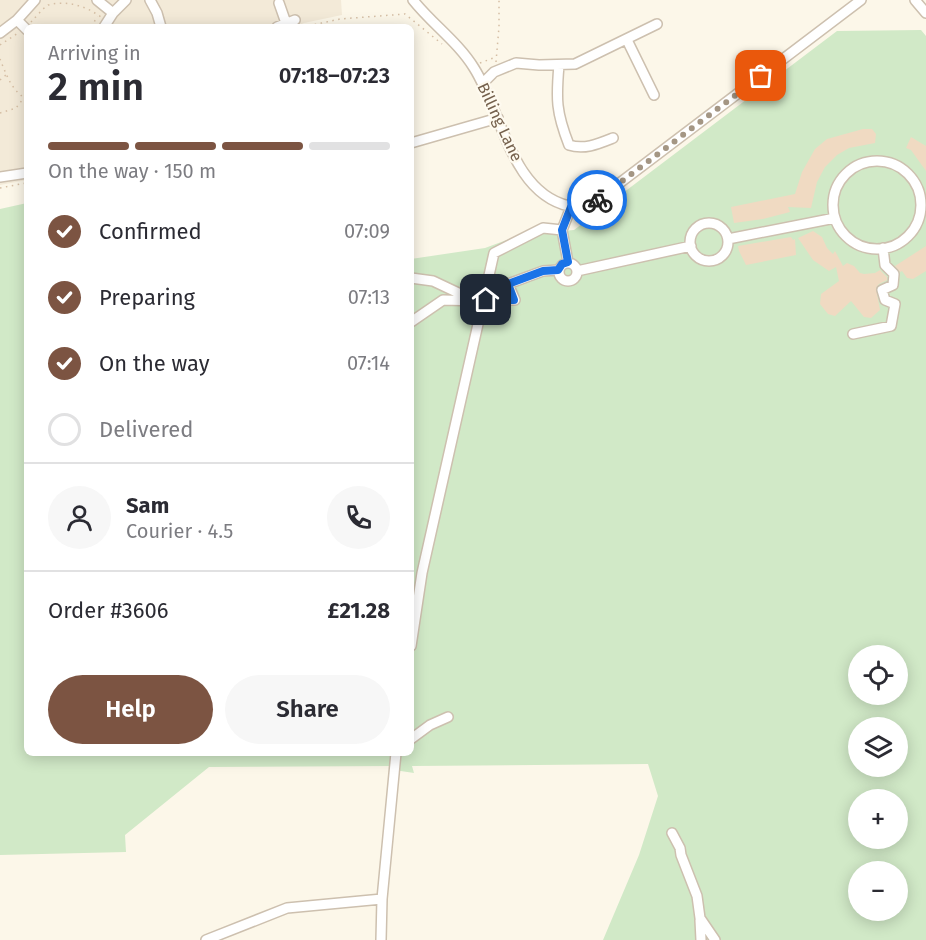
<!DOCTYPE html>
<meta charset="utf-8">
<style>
body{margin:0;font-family:"Fira Sans",sans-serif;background:#f7f7f7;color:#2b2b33;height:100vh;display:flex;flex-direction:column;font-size:22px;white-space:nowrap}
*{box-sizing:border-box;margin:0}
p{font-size:20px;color:#7c7c81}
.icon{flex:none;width:33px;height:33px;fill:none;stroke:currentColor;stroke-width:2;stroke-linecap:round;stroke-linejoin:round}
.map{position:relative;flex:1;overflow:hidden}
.panel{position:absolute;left:24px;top:24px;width:390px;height:732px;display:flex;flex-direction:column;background:#fff;border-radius:9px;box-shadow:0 3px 15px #0003}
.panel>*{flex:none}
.controls{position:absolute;left:848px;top:645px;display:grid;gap:12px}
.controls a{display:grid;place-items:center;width:60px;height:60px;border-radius:50%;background:#fff;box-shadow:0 3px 15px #0003;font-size:30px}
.pin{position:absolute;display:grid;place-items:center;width:51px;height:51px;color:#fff;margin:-26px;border-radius:12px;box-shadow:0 3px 9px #0006}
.courier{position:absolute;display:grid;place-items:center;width:60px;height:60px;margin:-30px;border:4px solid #1a73e8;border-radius:50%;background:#fff;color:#222;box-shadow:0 2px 8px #0007}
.summary em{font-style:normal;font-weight:600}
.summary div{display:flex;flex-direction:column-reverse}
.summary{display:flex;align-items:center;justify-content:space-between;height:102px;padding:0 24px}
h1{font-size:39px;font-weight:600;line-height:45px}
.bar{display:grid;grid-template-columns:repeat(4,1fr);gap:9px 6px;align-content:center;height:72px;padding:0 24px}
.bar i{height:8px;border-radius:4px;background:#e1e1e2}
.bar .on{background:#7c5442}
.bar p{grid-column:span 4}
.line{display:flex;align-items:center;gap:15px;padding:0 24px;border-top:2px solid #e1e1e2}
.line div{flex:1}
.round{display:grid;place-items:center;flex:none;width:63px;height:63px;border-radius:32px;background:#f7f7f7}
ol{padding:0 24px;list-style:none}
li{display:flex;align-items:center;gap:18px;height:66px}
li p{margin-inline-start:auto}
li .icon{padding:6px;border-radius:50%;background:#7c5442;color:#fff;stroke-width:4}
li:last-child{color:#7c7c81}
li i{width:33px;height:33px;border:3px solid #e1e1e2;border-radius:50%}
.cta{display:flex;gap:12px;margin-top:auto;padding:12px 24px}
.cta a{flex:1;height:69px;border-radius:36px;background:#7c5442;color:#fff;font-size:24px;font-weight:600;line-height:69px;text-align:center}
.cta a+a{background:#f7f7f7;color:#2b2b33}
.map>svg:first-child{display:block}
</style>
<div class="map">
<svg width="926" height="940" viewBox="0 0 926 940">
<rect width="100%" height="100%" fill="#fcf7e9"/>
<path fill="#f3ead8" d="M0 0H341L342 15 304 23 295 27H27V180L0 185Z"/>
<path fill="#d1e9c7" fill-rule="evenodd" d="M921 30 926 36V940H603L639 855 658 796 648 764 412 766 414 773 394 770V766L209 767 125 835 126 852 0 855V209L27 203V753H411V259L485 248 523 234 574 230 837 31ZM858 656H897V694H858ZM858 728H897V766H858ZM858 800H897V838H858ZM858 872H897V910H858Z"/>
<path fill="#f0dac2" d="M863 129H872L876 134 875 143 849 148 837 155 825 167 817 182 811 208 788 207 790 212 763 219 734 223 731 207 795 194 802 172 815 149 827 139Z
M911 137 926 146V171L911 150 906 148Z
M813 231 822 237 827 248 833 254 835 251 843 266 847 263 854 266 860 273 864 274 875 273 880 270 887 277V280L879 284 876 288 880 310 871 318 864 317 851 301 835 316 828 314 820 304 821 294 839 281 836 267 829 271 813 260 798 238Z
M791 237 793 240 795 239 796 255 746 265 739 251 738 246Z
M926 246V271L913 279 907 278 902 271 900 272 895 266Z"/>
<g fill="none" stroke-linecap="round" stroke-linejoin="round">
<g stroke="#cdc0af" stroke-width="12">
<path id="minor" d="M97 0 113 13
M150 0 157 13 161 27
M413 0C432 24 458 42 474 68 502 112 511 193 569 206 576 208 585 205 592 204L861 0
M915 0 926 13
M279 3 286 23
M17 20 27 30
M104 27 113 13 126 0
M277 27 295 20
M0 33 17 20 35 0
M627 40 654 95
M559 65C556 99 556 112 569 145 584 150 598 144 613 138
M483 83 494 72 516 63 539 65 575 64 657 24
M411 143 498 118
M833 205a44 44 0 1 1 88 0a44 44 0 1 1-88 0Z
M0 177 27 173
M690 242a19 19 0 1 1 38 0a19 19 0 1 1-38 0Z
M728 239 835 218
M568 262 562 230 571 207
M559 272a9 9 0 1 1 18 0a9 9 0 1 1-18 0Z
M577 271 691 246
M411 278 433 281 469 298
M486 300H515L508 284 543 271 558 270
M411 322 443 300 480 301
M853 334 891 326 895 304 885 300 882 290 893 285 894 274 885 265 883 248
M411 646 422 573 494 253 543 228 562 230
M411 739 430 725 448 717
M672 833 680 848 681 855 697 896 700 918 715 940
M700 920 701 940
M206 940 287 908 382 899
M381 940 382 899 396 753"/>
</g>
<path stroke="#d5bea4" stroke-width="1.5" stroke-dasharray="1.5 4.5" stroke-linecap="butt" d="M31 22C36 17 42 9 48 5 67 0 86 6 101 17
M92 27 97 16
M303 27 340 19 405 14 442 44
M0 45 18 33
M0 59C6 74 12 92 27 99
M496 62 499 27V0
M480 63 496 57
M0 80 6 75
M0 113 16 108 23 99
M0 188 26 183"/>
<use href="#minor" stroke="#fff" stroke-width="9"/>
</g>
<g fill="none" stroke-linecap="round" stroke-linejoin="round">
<path stroke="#a49684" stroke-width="6" stroke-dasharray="0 10.8" d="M597 200 761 76"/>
<path stroke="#1a73e8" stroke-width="8" d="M486 300H514L508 284 543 271 558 270 562 264 568 262 562 230 571 207 592 204 597 200"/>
</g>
<g text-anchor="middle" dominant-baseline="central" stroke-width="4.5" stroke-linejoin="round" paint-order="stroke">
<g font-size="16" fill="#75614d" stroke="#fefaef">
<text transform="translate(500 122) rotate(65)">Billing Lane</text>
</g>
</g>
</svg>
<div class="controls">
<a><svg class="icon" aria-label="locate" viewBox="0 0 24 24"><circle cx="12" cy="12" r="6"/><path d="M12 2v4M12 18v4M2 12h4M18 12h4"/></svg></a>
<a><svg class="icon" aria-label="layers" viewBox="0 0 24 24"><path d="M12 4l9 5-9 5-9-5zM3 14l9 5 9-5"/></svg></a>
<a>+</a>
<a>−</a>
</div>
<div class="pin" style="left:761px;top:76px;background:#ea580c"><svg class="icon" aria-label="bag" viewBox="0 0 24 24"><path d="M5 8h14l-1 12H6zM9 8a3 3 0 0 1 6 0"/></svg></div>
<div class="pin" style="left:486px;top:300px;background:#1f2937"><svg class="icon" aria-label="home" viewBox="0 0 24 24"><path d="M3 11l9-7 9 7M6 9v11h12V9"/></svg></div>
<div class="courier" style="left:597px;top:200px"><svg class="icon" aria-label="bike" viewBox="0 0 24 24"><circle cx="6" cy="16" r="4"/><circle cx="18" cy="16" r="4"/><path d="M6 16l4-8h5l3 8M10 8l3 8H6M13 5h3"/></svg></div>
<section class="panel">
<div class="summary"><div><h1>2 min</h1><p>Arriving in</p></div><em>07:18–07:23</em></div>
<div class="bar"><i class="on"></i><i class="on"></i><i class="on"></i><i></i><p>On the way · 150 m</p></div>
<ol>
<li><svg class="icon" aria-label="check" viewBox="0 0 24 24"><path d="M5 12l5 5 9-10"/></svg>Confirmed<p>07:09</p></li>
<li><svg class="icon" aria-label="check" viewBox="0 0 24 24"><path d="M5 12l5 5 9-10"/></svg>Preparing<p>07:13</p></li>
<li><svg class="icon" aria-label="check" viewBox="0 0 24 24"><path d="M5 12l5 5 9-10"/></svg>On the way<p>07:14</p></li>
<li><i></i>Delivered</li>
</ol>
<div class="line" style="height:108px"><a class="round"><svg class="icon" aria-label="person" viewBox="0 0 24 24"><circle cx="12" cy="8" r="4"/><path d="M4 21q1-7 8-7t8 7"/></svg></a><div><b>Sam</b><p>Courier · 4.5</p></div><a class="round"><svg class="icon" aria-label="phone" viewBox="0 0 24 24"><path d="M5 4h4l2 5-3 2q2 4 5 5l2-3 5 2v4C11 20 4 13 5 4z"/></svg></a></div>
<div class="line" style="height:78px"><div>Order #3606</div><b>£21.28</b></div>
<div class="cta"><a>Help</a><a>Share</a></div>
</section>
</div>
